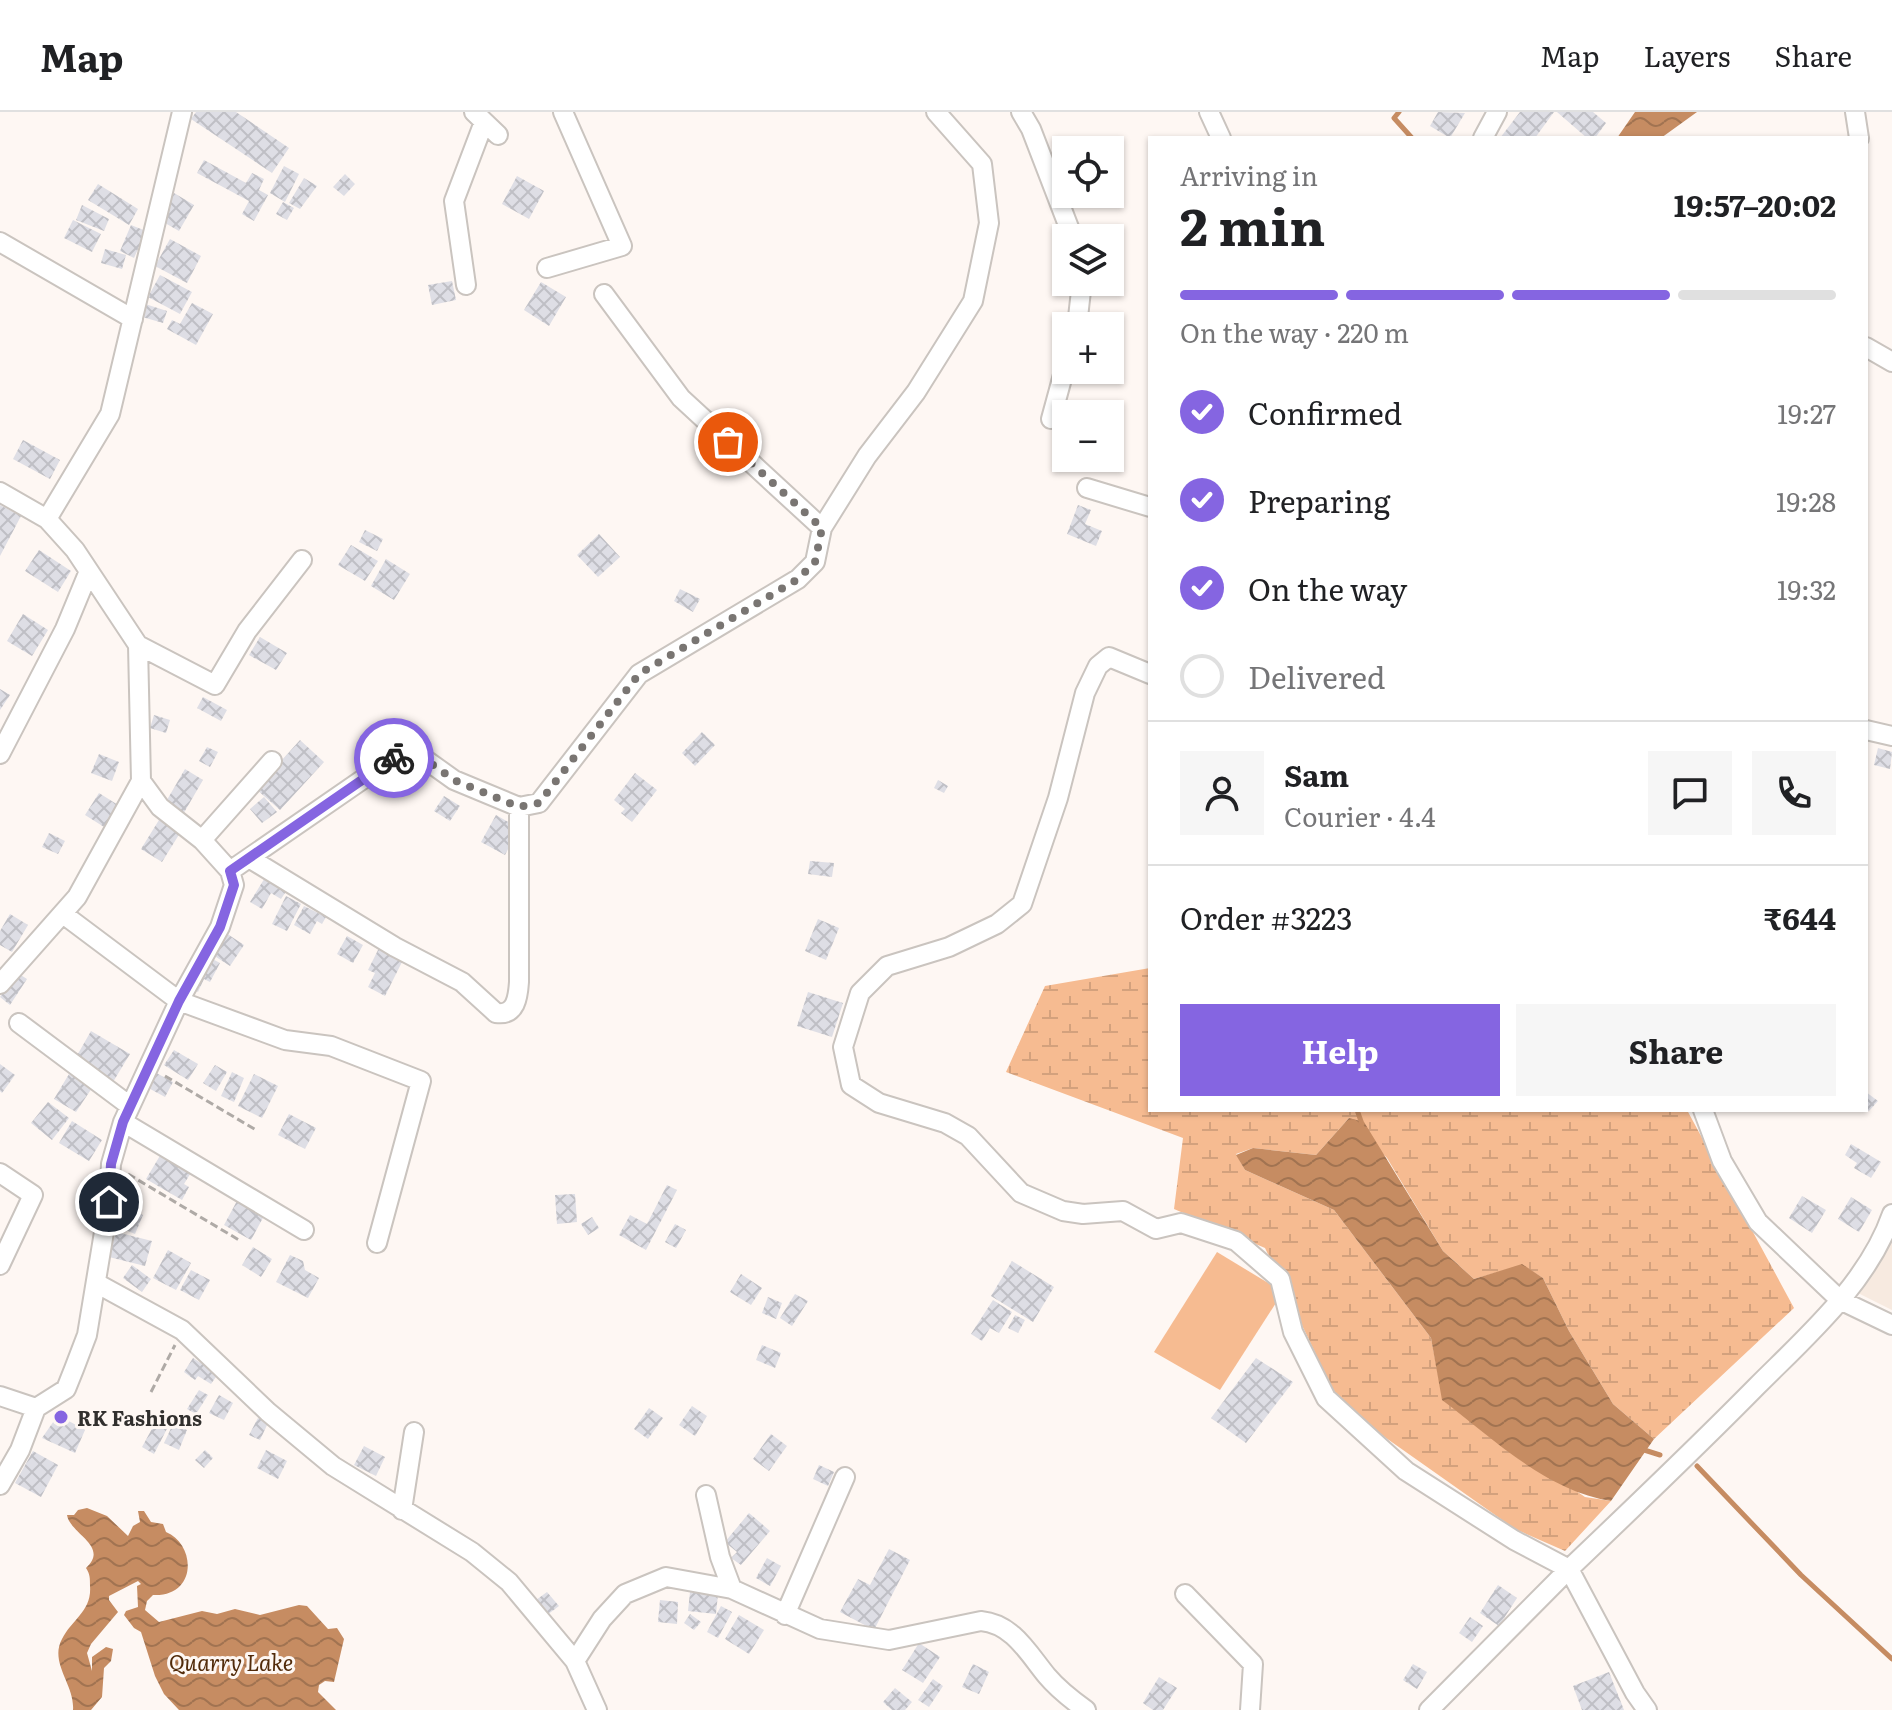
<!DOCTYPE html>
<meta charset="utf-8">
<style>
body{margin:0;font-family:Literata,serif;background:#f6f6f6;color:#202124;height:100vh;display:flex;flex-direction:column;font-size:30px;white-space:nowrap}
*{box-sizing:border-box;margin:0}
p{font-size:26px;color:#757577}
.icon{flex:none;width:44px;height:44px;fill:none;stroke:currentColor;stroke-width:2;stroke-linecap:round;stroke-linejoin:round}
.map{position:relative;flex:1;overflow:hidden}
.sheet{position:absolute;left:1148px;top:24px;width:720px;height:976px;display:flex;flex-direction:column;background:#fff;border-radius:0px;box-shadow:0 2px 6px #0004}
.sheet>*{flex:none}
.buttons{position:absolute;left:1052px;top:24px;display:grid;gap:16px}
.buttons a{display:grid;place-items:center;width:72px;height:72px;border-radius:0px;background:#fff;box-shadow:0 2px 6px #0004;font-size:40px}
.pin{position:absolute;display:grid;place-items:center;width:68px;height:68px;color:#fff;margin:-34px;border:4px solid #fff;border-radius:50%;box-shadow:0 2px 8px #0007}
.courier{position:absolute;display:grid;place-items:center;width:80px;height:80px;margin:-40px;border:6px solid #8565e1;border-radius:50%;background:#fff;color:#222;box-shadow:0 2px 10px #0007}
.head em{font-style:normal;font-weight:700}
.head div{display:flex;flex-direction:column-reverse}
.head{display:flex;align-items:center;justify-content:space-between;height:136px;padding:0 32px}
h1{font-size:52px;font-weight:700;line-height:60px}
.bar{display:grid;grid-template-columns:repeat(4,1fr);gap:12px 8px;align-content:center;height:96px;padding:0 32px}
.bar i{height:10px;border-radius:6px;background:#e0e0e0}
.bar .on{background:#8565e1}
.bar p{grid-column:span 4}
.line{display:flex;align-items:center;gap:20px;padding:0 32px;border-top:2px solid #e0e0e0}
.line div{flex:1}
.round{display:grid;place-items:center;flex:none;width:84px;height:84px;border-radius:0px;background:#f6f6f6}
ol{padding:0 32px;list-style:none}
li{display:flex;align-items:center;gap:24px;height:88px}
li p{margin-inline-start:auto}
li .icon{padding:8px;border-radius:50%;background:#8565e1;color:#fff;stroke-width:4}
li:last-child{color:#757577}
li i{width:44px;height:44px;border:4px solid #e0e0e0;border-radius:50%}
.action{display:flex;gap:16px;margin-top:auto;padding:16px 32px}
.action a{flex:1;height:92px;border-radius:0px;background:#8565e1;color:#fff;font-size:32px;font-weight:700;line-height:92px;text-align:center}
.action a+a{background:#f6f6f6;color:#202124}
header{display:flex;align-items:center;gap:48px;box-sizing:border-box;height:112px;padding:0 40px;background:#fff;border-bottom:2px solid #e0e0e0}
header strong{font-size:38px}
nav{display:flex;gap:44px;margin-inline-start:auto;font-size:28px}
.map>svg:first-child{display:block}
</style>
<header>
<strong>Map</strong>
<nav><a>Map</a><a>Layers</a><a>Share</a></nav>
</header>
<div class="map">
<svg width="1892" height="1598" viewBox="0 0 1892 1598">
<defs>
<pattern id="wetland-marsh" width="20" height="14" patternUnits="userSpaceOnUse" patternTransform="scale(2)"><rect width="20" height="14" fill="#f6bb91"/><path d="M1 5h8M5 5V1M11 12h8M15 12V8" fill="none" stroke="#d3a17d"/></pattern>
<pattern id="water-waves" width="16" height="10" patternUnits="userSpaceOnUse" patternTransform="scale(2)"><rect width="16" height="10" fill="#c68c62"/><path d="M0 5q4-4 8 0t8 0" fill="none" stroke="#a17351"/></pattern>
<pattern id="building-cross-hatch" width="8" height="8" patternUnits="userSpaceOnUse" patternTransform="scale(2)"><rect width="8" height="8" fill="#dedee5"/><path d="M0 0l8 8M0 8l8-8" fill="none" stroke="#bfbfc5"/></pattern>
</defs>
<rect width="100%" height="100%" fill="#fef7f3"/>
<path fill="#f7eae0" d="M1892 1120V1198L1858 1181Z"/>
<path fill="url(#wetland-marsh)" d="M1150 856V998H1687L1794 1196 1654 1327 1613 1292 1569 1219 1543 1166 1522 1153 1474 1167 1443 1139 1387 1046 1349 1006 1316 1043 1253 1036 1236 1042 1245 1058 1334 1098 1431 1226 1443 1288 1585 1385 1611 1389 1565 1439 1515 1417 1369 1314 1333 1278 1265 1136 1174 1097 1183 1026 1006 960 1045 874Z"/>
<path fill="#f6bb91" d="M1217 1140 1283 1180 1220 1278 1154 1240Z"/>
<path fill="url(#water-waves)" d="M1635 0H1697L1661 26H1617Z
M1349 1006 1364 1010 1443 1139 1474 1167 1522 1152 1543 1166 1569 1219 1613 1292 1654 1327 1611 1389C1546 1379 1494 1327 1442 1288L1431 1226 1334 1098 1245 1058 1236 1043 1253 1036 1316 1043Z
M87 1396 107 1404 128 1424 133 1414 140 1410 138 1399H144L151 1410 163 1412 166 1420C196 1432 198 1485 153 1483L147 1489 145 1498 159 1510 202 1499 217 1502 235 1497 260 1503 299 1493 307 1494 328 1517 337 1516 344 1527 334 1570 325 1569 319 1573 318 1580 336 1598H179L164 1582 155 1564 141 1520 134 1516 124 1503 126 1499 138 1495 137 1474 141 1472 138 1469 109 1484V1488L118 1500 91 1532 87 1541 92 1559V1545L106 1535 113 1537 111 1549 104 1556 102 1585 91 1598H73C75 1573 49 1551 62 1527 72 1507 92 1499 90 1474 90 1466 90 1462 86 1456 110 1434 70 1422 67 1403H74L78 1398Z"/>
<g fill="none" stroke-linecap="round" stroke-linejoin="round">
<path stroke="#c68c62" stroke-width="5" d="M1399 0 1394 6 1412 26
M1357 998 1362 1012
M1641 1337 1660 1343
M1697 1354 1801 1463 1892 1547"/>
</g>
<path fill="url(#building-cross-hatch)" d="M196 0H236L289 36 272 61 191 7Z
M1438 0 1465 1 1450 26 1430 14Z
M1520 0H1554L1535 26H1500Z
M1557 0H1593L1606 11 1595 26H1587Z
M204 48 246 71 252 61 264 67 259 78 268 83 254 109 242 102 249 89 197 61Z
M284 54 299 62 285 90 270 81Z
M345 62 355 72 344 84 333 75Z
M517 64 544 79 529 107 502 92Z
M304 66 317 74 300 97 289 91Z
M98 72 138 97 129 113 88 88Z
M174 81 194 93 179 119 158 107Z
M283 90 294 96 287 108 276 102Z
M82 93 109 107 104 119 76 108Z
M73 108 101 122 92 140 64 126Z
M131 113 146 119 134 146 120 139Z
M170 127 201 144 187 171 155 154Z
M105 137 126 143 122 157 101 151Z
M160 163 192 180 180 202 148 185Z
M452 169 456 188 432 193 428 173Z
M541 170 566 185 549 214 524 198Z
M142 191 167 199 163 211 139 204Z
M192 191 213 202 196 233 167 217 172 208 180 212Z
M23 328 60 348 50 367 13 347Z
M0 393 21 404 0 444Z
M1078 393 1091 398 1085 412 1102 419 1096 434 1067 422Z
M365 418 383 427 377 439 359 430Z
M599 422 620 445 598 465 577 443Z
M351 433 378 449 365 469 338 453Z
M39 438 71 459 58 480 25 459Z
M386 447 410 462 394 488 371 474Z
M680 477 700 487 693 500 674 489Z
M23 502 48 518 32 544 7 529Z
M260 525 287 541 276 558 249 543Z
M0 577 10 583 0 598Z
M203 585 227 598 221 609 197 596Z
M154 603 170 608 166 621 150 616Z
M702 620 715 633 695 654 682 641Z
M300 628 324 650 280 698 256 677Z
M207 635 218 640 210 655 199 649Z
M1878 636 1892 640 1890 657 1874 653Z
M99 642 119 650 112 669 91 661Z
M185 657 203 668 182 704 164 693Z
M635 661 657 678 632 710 621 701 625 697 614 688Z
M938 668 948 674 944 681 934 676Z
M99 681 126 698 112 720 85 703Z
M444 684 460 694 450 709 434 699Z
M264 685 277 700 262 711 250 697Z
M496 703 519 716 505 743 481 730Z
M159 708 180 721 162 750 141 737Z
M49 721 65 729 58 742 42 735Z
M810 749 834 751 832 765 808 762Z
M266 764 287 778 281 787 271 781 262 797 250 790Z
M286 784 301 792 287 819 272 812Z
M304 794 326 805 322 812 317 809 310 822 294 813Z
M10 802 28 813 12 840 0 833V819Z
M818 807 839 816 826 848 805 839Z
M226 821 244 833 230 854 213 843Z
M347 824 363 833 353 851 337 842Z
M379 836 403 848 385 884 368 875 375 861 368 858Z
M205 843 220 851 210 870 204 867 198 880 188 875Z
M16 860 27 867 10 893 0 885Z
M808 880 843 891 832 925 797 914Z
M91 919 130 942 113 970 75 947Z
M174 938 198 952 188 968 164 953Z
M0 952 15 963 2 981 0 979Z
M215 953 227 960 216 979 203 971Z
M149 957 173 970 165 985 141 972Z
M232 960 244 966 234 990 221 984Z
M69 962 92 976 76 1000 54 987Z
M254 962 278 974 262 1006 238 994Z
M1866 980 1878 989 1869 999 1866 997Z
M48 990 69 1006 52 1028 31 1011Z
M289 1002 316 1016 305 1037 278 1023Z
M72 1009 102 1028 89 1049 59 1031Z
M1851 1032 1881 1050 1871 1066 1854 1056 1857 1051 1845 1043Z
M161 1042 192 1059 184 1072 189 1075 182 1088 146 1067Z
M667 1073 677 1078 646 1138 619 1123 630 1103 647 1112Z
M575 1082 577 1110 557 1112 555 1083Z
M1802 1084 1826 1098 1812 1121 1789 1106Z
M1851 1085 1872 1098 1859 1120 1838 1107Z
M238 1087 265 1102 251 1128 224 1113Z
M117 1092 143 1103 135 1122 109 1111Z
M592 1105 599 1116 588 1123 581 1112Z
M675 1112 686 1118 676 1136 665 1130Z
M116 1120 152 1129 145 1154 109 1145Z
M253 1135 272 1147 261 1165 242 1153Z
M168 1138 191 1151 176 1178 153 1166Z
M290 1143 303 1149 305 1158 319 1166 308 1186 276 1170Z
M1012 1149 1054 1175 1033 1210 991 1184Z
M132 1153 151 1167 142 1180 123 1166Z
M191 1158 210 1168 199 1188 180 1178Z
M741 1162 762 1176 751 1193 730 1180Z
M795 1182 808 1189 792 1214 780 1206Z
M768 1185 782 1191 776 1207 762 1201Z
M993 1188 1012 1200 999 1221 990 1216 982 1229 971 1222Z
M1015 1203 1025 1208 1018 1221 1008 1216Z
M762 1233 781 1241 775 1256 756 1248Z
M193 1246 218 1262 211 1272 198 1264 195 1268 184 1260Z
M1256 1246 1293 1270 1246 1331 1211 1306Z
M199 1278 208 1283 196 1302 187 1297Z
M219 1283 233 1291 224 1308 209 1301Z
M692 1294 707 1304 695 1324 679 1313Z
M649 1296 663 1306 648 1327 634 1317Z
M58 1303 85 1318 75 1341 42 1326Z
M159 1304 171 1309 154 1342 142 1335Z
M258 1306 268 1311 260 1328 249 1323Z
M173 1312 187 1318 179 1338 164 1331Z
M771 1322 787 1334 769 1359 753 1347Z
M364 1334 385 1345 376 1364 354 1353Z
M205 1338 213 1346 204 1356 195 1348Z
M266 1338 287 1349 278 1367 257 1356Z
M33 1339 58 1353 41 1385 15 1371Z
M819 1353 834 1360 828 1374 813 1367Z
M749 1401 770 1419 741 1453 731 1446 737 1440 725 1430Z
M889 1437 910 1448 874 1518 840 1500 858 1467 870 1473Z
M767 1446 781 1454 770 1474 756 1466Z
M1498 1473 1517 1486 1499 1514 1480 1501Z
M547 1480 559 1494 543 1506 532 1491Z
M690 1480 718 1482 716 1502 688 1499Z
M660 1488 678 1490 677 1512 658 1510Z
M721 1494 732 1500 718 1526 707 1520Z
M690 1502 701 1510 694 1518 684 1511Z
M739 1503 764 1518 749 1542 725 1527Z
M1470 1505 1483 1514 1472 1530 1459 1521Z
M919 1531 940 1545 923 1571 902 1558Z
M973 1552 989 1560 979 1582 962 1575Z
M1413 1552 1427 1560 1417 1577 1403 1568Z
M1609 1560 1624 1598H1582L1573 1574Z
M1159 1565 1177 1576 1163 1598H1153L1143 1591Z
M933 1567 943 1574 929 1595 918 1588Z
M895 1576 912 1590 905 1598H892L883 1590Z"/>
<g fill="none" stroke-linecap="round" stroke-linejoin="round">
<g stroke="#cac4bf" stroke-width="22">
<path id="minor" d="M474 0 498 23
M1021 0 1031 17 1073 126
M1209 0 1221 26
M1855 0 1859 26
M1483 26 1497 0
M0 130 133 207
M547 156 622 134 563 0
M466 173 454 89 484 10
M604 182 681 286 822 416
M1077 214 1082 170
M1866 235 1892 250
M1051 307 1066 252
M1087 376 1150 395
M0 380 47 407 75 438 138 533 141 669 160 695 202 728 230 759 234 773 220 815 179 889 123 1010 111 1052 109 1090 87 1223 74 1257 66 1277 36 1296 0 1284
M47 407 110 302 182 0
M138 533 215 573 247 519 302 448
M1150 562 1109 545 1098 554 1085 581 1058 686 1022 792 997 812 949 835 887 854 860 881 843 935 851 973 879 991 945 1011 968 1024 1021 1081 1063 1099 1083 1102 1123 1099 1156 1117 1181 1111 1236 1129 1280 1167 1293 1220 1326 1286 1406 1359 1514 1428 1569 1457 1429 1598
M1866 618 1892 624
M0 642 65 517 89 459
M202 728 272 649
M249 746 395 835 462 870 496 901C516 904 518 885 519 870V695
M230 759 398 643H419L454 668 519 695 539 691 639 562 798 467 815 450 822 416 867 344 916 280 973 189 989 111 982 52 936 0
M63 802 179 889 285 928 331 934 421 969 377 1131
M0 872 77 785 141 669
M19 911 130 994
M1703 998 1722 1049 1758 1110 1840 1188 1892 1213
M123 1010 304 1118
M0 1061 33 1083 0 1153
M96 1171 182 1218 268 1300 333 1354 472 1440 509 1470 575 1549 597 1598
M0 1373 20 1338 36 1296
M706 1383 720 1445 732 1477
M402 1398 414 1320
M1185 1482 1253 1552 1250 1598
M785 1503 845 1365
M575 1549 602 1507 625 1482 666 1465 732 1477 820 1517 889 1528 981 1509C1013 1512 1028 1541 1047 1564 1058 1577 1072 1588 1086 1598
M1647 1598 1635 1581 1569 1457C1632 1397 1696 1336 1757 1274 1808 1223 1868 1171 1892 1102"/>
</g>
<path stroke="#afaaa6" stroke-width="3" stroke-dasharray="8 4" stroke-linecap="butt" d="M165 964 256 1018
M128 1062 239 1128
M151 1280 175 1233"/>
<use href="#minor" stroke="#fff" stroke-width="18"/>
</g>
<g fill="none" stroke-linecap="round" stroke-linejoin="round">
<path stroke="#797572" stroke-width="8" stroke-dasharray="0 14.4" d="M394 646 398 643H419L454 668 519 695 539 691 639 562 798 467 815 450 822 416 728 330"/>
<path stroke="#8565e1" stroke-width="10" d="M109 1090 111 1052 123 1010 179 889 220 815 234 773 230 759 394 646"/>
</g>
<circle fill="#8565e1" stroke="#fef7f3" stroke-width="3" cx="61" cy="1305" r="8"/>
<g text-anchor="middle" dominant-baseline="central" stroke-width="6" stroke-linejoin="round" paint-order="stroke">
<g font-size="20" font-weight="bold" fill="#312f2d" stroke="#fef7f3" text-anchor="start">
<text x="77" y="1305">RK Fashions</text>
</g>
<g font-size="22" font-style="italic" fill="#522b0a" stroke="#fef7f3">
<text x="231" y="1549">Quarry Lake</text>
</g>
</g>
</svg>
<div class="buttons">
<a><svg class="icon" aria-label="locate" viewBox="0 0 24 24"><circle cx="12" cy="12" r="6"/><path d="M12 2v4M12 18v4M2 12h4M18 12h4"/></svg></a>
<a><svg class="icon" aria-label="layers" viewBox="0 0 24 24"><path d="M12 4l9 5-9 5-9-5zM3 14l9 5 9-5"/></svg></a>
<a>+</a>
<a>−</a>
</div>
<div class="pin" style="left:728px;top:330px;background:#ea580c"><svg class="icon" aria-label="bag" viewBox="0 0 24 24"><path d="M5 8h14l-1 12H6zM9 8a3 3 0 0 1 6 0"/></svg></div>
<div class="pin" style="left:109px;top:1090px;background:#1f2937"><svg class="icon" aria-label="home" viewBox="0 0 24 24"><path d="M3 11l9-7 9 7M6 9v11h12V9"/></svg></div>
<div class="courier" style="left:394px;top:646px"><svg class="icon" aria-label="bike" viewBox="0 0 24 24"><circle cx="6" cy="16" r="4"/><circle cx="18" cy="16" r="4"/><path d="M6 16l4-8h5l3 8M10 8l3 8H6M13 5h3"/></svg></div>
<section class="sheet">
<div class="head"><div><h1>2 min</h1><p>Arriving in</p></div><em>19:57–20:02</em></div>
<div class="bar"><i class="on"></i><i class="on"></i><i class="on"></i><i></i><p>On the way · 220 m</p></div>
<ol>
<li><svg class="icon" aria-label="check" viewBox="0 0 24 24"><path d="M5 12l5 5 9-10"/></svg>Confirmed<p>19:27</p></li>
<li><svg class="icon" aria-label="check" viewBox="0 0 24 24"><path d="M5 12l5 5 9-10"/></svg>Preparing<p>19:28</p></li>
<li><svg class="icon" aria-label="check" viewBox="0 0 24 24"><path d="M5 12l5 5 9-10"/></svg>On the way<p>19:32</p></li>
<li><i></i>Delivered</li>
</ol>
<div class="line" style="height:144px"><a class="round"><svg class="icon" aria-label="person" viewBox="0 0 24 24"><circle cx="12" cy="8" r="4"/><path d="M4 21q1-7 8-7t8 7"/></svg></a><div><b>Sam</b><p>Courier · 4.4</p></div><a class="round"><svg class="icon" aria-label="chat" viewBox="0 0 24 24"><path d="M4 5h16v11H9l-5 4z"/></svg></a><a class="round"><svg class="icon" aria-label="phone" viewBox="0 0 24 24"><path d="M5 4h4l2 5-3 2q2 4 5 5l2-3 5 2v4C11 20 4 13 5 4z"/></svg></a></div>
<div class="line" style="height:104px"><div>Order #3223</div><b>₹644</b></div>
<div class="action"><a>Help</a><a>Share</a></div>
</section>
</div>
